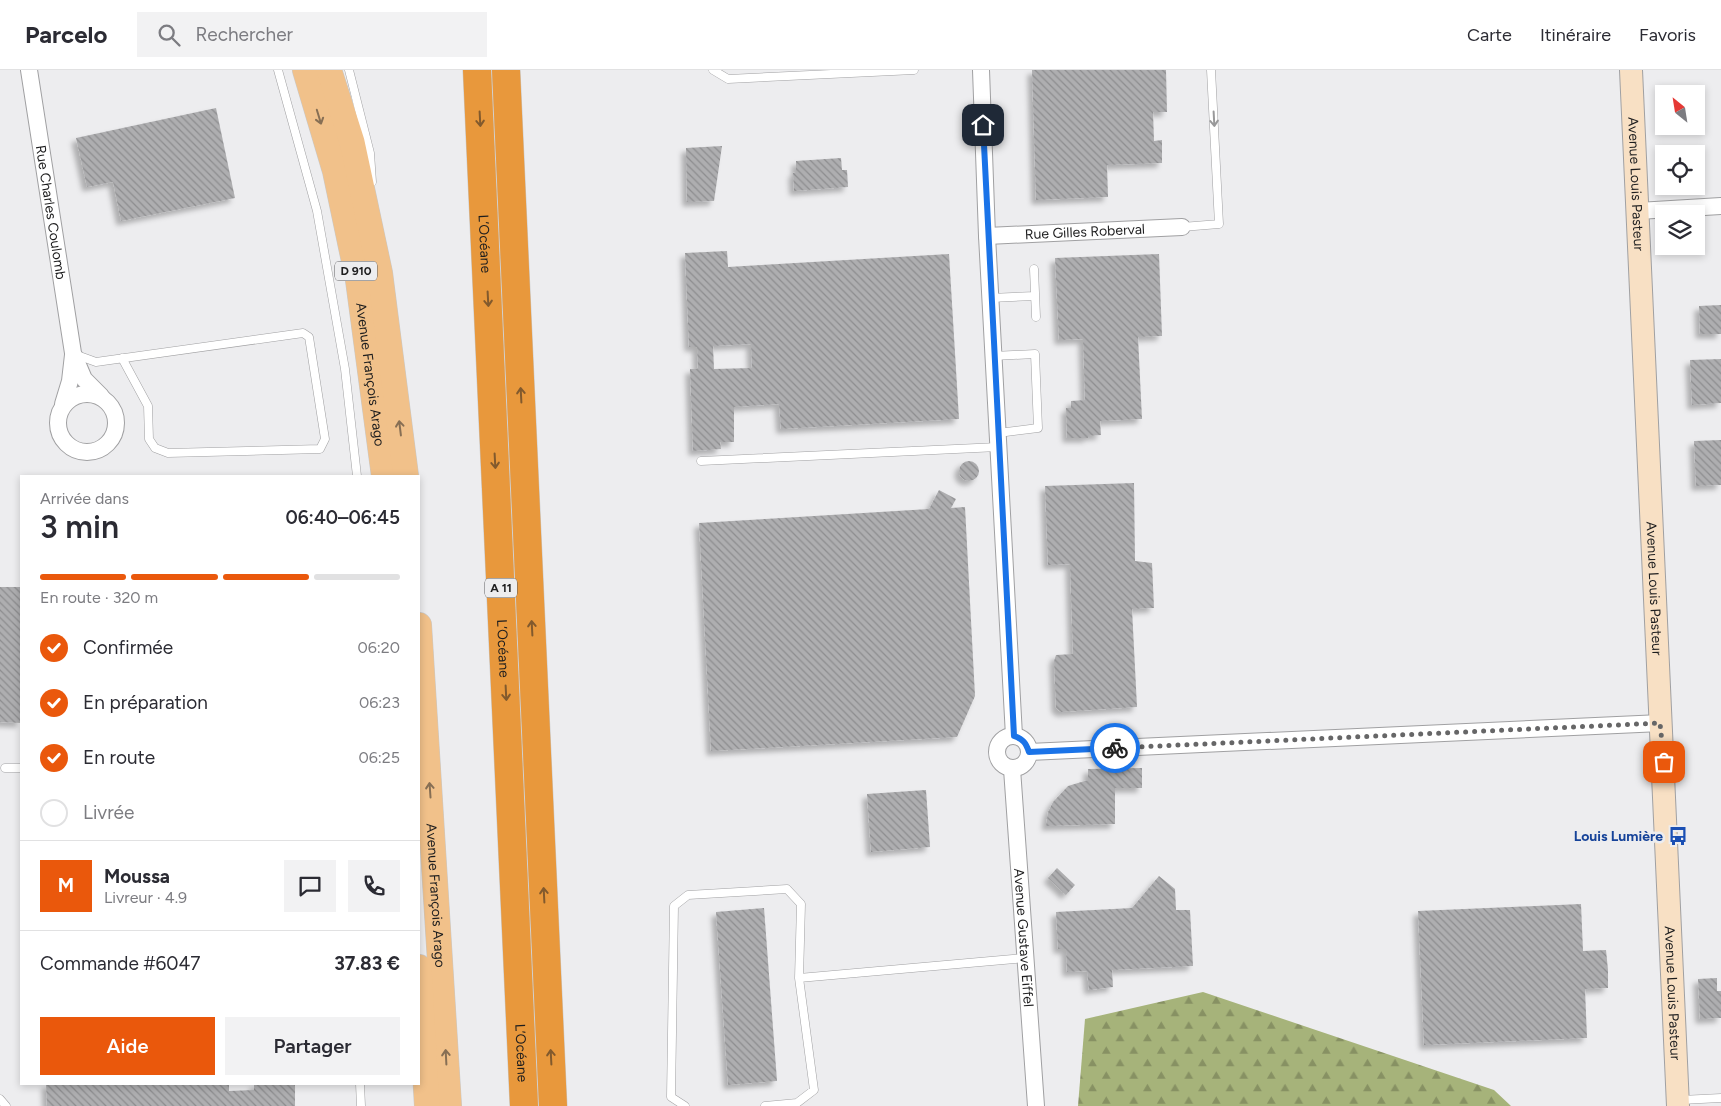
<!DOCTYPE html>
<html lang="fr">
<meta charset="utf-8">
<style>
body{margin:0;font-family:Figtree,sans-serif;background:#f2f2f3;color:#2b2b33;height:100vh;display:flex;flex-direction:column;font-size:19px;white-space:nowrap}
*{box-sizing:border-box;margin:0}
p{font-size:16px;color:#7c7c81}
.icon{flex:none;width:28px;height:28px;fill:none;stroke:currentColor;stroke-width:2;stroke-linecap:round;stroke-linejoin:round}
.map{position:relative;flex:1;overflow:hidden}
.details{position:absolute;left:20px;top:405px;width:400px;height:610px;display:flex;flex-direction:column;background:#fff;border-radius:0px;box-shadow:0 2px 8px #0003}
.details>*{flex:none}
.needle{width:32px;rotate:330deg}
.buttons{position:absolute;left:1655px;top:15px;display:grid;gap:10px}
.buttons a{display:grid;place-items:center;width:50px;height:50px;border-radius:0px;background:#fff;box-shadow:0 2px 8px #0003;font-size:25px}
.pin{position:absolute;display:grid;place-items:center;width:42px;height:42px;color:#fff;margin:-21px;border-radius:10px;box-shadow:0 2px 8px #0006}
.courier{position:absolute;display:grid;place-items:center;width:50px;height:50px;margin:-25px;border:4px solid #1a73e8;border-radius:50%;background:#fff;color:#222;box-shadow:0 1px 6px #0007}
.overview em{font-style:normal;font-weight:600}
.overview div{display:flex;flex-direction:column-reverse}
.overview{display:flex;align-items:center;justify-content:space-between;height:85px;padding:0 20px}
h1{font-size:32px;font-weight:600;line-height:38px}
.bar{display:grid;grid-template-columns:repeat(4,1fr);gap:8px 5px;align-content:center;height:60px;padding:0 20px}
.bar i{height:6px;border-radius:4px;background:#e1e1e2}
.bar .selected{background:#ea580c}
.bar p{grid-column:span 4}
.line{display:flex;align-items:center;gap:12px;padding:0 20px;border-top:1px solid #e1e1e2}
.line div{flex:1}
.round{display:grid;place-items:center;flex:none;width:52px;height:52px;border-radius:0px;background:#f2f2f3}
ol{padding:0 20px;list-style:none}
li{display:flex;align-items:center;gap:15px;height:55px}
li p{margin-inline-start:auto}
li .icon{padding:5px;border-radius:50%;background:#ea580c;color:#fff;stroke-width:4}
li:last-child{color:#7c7c81}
li i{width:28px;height:28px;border:2px solid #e1e1e2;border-radius:50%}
.button{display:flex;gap:10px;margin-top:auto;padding:10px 20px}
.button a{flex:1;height:58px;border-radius:0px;background:#ea580c;color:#fff;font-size:20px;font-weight:600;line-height:58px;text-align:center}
.button a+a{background:#f2f2f3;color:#2b2b33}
header{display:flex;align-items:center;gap:30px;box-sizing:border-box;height:70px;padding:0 25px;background:#fff;border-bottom:1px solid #e1e1e2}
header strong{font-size:24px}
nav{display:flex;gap:28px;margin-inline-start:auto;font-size:18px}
.search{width:350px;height:45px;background:#f2f2f3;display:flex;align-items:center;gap:12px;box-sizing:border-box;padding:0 18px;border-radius:0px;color:#7c7c81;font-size:19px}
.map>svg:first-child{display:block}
</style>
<header>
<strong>Parcelo</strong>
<div class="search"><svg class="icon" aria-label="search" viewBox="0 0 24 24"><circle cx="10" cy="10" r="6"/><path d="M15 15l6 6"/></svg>Rechercher</div>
<nav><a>Carte</a><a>Itinéraire</a><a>Favoris</a></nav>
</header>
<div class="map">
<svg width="1721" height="1036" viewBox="0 0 1721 1036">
<defs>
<pattern id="forest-firs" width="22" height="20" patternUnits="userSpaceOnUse" patternTransform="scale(1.25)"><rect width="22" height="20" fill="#a6b37a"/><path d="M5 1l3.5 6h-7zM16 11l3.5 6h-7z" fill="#879163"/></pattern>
<pattern id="building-back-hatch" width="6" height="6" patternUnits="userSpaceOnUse" patternTransform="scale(1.25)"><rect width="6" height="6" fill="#aeaeb0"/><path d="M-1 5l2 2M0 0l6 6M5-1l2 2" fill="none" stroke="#8d8d8f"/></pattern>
<filter id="shadow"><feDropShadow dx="-4.5" dy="4.5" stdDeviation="2.5" flood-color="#0004"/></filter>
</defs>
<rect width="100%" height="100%" fill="#ededef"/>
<path fill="url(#forest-firs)" d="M1203 922 1494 1020 1511 1036H1078L1085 949Z"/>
<path fill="url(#building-back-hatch)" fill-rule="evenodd" filter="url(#shadow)" d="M1032 0H1166L1167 42H1153L1154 71 1162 70V93L1107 95 1108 127 1036 130Z
M216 38 235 128 121 151 113 112 87 117 76 68Z
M722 76 714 131 687 132 686 78Z
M841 88 842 100H847L848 117 794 121 793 103 796 102V91Z
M727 181 728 197 949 184 959 349 781 359 779 334 734 337V372H720L721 379 693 381 690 299H698L697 277H689L685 183ZM751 274 752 298 714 299 713 276Z
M1159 184 1162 266 1138 267 1142 349 1100 351 1101 365 1088 366V368H1067L1066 338H1071V331L1085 330 1083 269 1059 270 1055 188Z
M1721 235V264H1700L1699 236Z
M1721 289V333L1692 335 1690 290Z
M1721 370V415L1696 416 1694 371Z
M959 401a10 10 0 1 1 20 0a10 10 0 1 1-20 0Z
M1134 413 1135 491 1152 493 1154 538 1132 539 1137 637 1061 642 1056 638 1054 591 1056 585 1073 584 1070 494 1048 495 1045 416Z
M939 420 956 429 951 438 965 437 975 626 957 667 711 681 699 453 929 439Z
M0 517H21V653L0 652Z
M1142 698V718H1115V754L1046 756 1048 742 1053 732 1068 716 1088 710V699Z
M926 720 930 777 871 782 867 724Z
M1057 798 1075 815 1066 825 1048 808Z
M1159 806 1175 819 1176 840H1190L1193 896 1112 900 1113 917 1089 920 1087 901 1067 902 1066 879H1058L1056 842 1132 838Z
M1581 834 1583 881 1606 880 1608 900V918L1585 919 1587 968 1424 975 1418 841Z
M764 838 777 1011 728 1015 716 842Z
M1717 908V921H1721V948L1700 949 1698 909Z
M46 1014H229V1021L254 1020V1014H295V1036H47Z"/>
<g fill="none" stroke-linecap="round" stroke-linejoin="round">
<g stroke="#a0a0a2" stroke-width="9">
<path id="lane" d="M278 0 317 141 345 299 357 406
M349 0 370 83 372 112
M713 0 728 9 914 0
M1182 157 1219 154 1211 0
M1034 199 1036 247
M990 228 1035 226
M74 284 96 292 303 263 309 267 325 369 320 379 168 383 155 378 149 369 148 336 122 288
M993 286 1035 284 1038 358 998 363
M701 391 998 377
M5 698H21
M799 908 1025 888
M360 1014 361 1036
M0 1029 6 1036
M1681 1030 1721 1028
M685 1036 671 1027 674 836 688 825 787 819 801 834 799 908 814 1020 797 1033 765 1036"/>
</g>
<g stroke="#a0a0a2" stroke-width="18">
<g id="street">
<path id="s1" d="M29 0 73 283 84 309 101 326"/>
<path d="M981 0 987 166 1014 666"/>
<path d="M1638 141 1721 136"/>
<path id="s2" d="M987 166 1182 157"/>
<circle cx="87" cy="353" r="29"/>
<path d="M63 334 70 311 73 285"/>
<circle cx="1013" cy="682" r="16"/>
<path d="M1029 682 1661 653"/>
<path id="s3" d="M1012 699 1036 1036"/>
</g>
</g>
<g stroke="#a0a0a2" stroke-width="24">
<g id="secondary">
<path id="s4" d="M1631 0 1678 1036"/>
</g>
</g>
<g stroke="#c9c9c9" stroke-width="26">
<g id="primary">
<path id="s5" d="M305 0 335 101 358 210 384 406"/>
<path d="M329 0 352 72 380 203 406 406"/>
<path id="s6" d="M419 555 449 1036"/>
<path d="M419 897 427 1036"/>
</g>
</g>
<g stroke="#c9c9c9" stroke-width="29">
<g id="highway">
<path id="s7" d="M477 0 524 1036"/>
<path d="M506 0 553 1036"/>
</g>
</g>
<use href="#lane" stroke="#fff" stroke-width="8"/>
<use href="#street" stroke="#fff" stroke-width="16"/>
<use href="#secondary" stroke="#f8e0c4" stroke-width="22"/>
<use href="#primary" stroke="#f1c18a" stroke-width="25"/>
<use href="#highway" stroke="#e8983c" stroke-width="28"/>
</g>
<defs><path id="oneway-shaft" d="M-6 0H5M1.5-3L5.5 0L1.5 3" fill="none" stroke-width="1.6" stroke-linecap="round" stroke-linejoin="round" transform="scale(1.25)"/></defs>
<g stroke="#876f54">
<use href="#oneway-shaft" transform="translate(319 47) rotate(73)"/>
<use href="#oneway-shaft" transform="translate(400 358) rotate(-97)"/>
<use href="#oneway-shaft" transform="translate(430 720) rotate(-94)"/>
<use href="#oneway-shaft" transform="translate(446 987) rotate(-93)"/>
</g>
<g stroke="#825a2d">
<use href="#oneway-shaft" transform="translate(480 49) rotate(87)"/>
<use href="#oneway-shaft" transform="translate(488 229) rotate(87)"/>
<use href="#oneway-shaft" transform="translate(521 325) rotate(-93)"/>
<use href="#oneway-shaft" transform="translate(495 391) rotate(87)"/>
<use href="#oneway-shaft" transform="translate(532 558) rotate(-93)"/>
<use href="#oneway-shaft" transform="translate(506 623) rotate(87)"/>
<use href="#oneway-shaft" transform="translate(544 825) rotate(-93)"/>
<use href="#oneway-shaft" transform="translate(551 987) rotate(-93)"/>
</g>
<use stroke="#99999a" href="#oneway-shaft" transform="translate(1214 49) rotate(87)"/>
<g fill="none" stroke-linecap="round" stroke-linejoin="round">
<path stroke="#666667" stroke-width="5" stroke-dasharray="0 9" d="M1115 678 1660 653 1664 692"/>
<path stroke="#1a73e8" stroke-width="6" d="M983 55 1014 666C1023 669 1026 673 1029 682L1115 678"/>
</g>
<defs>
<g id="bus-bare" transform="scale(1.5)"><path d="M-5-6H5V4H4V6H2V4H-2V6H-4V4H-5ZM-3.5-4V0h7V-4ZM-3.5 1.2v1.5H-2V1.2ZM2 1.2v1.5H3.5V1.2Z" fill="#1a4fb4" stroke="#ededef" stroke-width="2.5" paint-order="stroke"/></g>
</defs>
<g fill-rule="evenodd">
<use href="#bus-bare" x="1678" y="766"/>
</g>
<g text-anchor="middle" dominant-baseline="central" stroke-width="5" stroke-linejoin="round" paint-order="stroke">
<g fill="#ededef" stroke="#5b5b5d" stroke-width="1">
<rect x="335" y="191.5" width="42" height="19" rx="4"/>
<rect x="485" y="508.5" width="32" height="19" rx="4"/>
</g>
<g font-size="12" font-weight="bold" fill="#1d1d1e">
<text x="356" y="201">D 910</text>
<text x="501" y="518">A 11</text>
</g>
<g font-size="14" fill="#1d1d1e" stroke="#ededef">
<text stroke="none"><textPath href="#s4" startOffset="114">Avenue Louis Pasteur</textPath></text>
<text stroke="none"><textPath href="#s1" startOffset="144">Rue Charles Coulomb</textPath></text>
<text stroke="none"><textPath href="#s2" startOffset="98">Rue Gilles Roberval</textPath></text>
<text stroke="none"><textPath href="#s7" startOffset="174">L’Océane</textPath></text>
<text stroke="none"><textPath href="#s5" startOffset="312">Avenue François Arago</textPath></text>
<text stroke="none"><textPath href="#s4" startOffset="519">Avenue Louis Pasteur</textPath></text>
<text stroke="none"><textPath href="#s7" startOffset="579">L’Océane</textPath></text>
<text stroke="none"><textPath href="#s6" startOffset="271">Avenue François Arago</textPath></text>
<text stroke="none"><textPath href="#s3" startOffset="169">Avenue Gustave Eiffel</textPath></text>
<text stroke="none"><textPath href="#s4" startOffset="924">Avenue Louis Pasteur</textPath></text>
<text stroke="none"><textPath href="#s7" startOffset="984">L’Océane</textPath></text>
</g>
<g font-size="14" font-weight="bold" fill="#164399" stroke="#ededef" text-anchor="end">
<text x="1663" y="766">Louis Lumière</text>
</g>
</g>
</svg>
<div class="buttons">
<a><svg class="needle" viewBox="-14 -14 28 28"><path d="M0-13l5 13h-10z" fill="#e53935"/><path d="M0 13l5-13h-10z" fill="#7c7c81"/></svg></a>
<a><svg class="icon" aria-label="locate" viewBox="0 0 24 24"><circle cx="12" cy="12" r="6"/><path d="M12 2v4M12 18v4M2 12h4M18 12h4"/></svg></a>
<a><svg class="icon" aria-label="layers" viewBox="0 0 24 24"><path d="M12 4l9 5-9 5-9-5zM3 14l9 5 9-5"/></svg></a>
</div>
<div class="pin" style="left:1664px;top:692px;background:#ea580c"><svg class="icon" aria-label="bag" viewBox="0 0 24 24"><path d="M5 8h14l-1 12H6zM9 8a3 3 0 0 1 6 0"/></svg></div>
<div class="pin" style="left:983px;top:55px;background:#1f2937"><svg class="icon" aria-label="home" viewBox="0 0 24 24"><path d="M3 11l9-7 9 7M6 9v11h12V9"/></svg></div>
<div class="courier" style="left:1115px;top:678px"><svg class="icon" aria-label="bike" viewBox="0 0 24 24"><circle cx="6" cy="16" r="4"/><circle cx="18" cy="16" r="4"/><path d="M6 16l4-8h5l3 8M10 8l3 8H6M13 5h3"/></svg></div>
<section class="details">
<div class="overview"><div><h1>3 min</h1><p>Arrivée dans</p></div><em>06:40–06:45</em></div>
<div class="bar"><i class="selected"></i><i class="selected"></i><i class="selected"></i><i></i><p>En route · 320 m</p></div>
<ol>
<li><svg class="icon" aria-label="check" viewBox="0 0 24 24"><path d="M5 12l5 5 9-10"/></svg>Confirmée<p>06:20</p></li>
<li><svg class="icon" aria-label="check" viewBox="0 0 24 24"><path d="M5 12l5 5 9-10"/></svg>En préparation<p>06:23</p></li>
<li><svg class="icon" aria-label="check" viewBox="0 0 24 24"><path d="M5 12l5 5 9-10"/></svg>En route<p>06:25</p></li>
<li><i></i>Livrée</li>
</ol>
<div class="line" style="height:90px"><b class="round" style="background:#ea580c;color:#fff">M</b><div><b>Moussa</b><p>Livreur · 4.9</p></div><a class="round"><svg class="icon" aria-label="chat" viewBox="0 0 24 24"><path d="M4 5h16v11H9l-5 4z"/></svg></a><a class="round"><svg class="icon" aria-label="phone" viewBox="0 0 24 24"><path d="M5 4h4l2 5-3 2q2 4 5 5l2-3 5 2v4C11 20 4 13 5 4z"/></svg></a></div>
<div class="line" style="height:65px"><div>Commande #6047</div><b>37.83 €</b></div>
<div class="button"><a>Aide</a><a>Partager</a></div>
</section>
</div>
